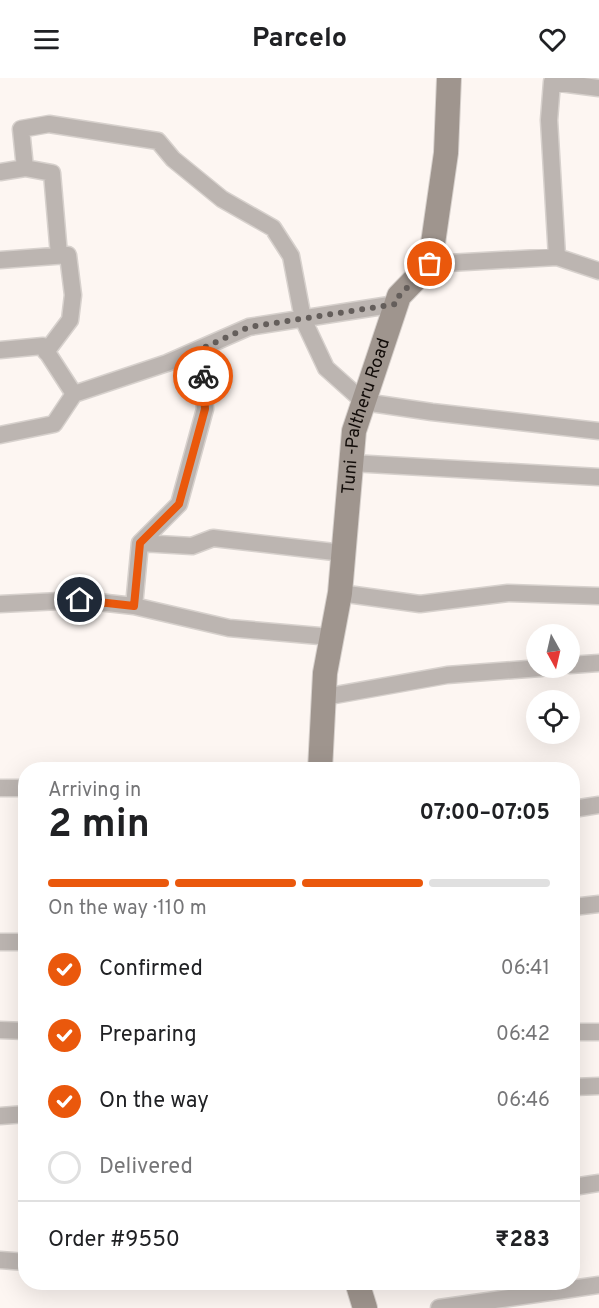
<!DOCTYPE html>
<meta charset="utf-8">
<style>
body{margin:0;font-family:Overpass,sans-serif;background:#f6f6f6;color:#202124;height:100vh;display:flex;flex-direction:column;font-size:22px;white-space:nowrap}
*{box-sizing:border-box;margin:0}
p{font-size:20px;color:#757577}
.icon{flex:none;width:33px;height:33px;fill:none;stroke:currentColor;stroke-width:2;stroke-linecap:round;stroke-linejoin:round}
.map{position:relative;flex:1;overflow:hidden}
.side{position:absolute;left:18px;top:684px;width:562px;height:528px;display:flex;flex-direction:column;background:#fff;border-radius:24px;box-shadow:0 6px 24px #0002}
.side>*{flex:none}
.needle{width:39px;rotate:172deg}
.controls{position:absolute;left:526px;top:546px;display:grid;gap:12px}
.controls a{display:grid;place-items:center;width:54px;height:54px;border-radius:50%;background:#fff;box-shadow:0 6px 24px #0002;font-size:30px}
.pin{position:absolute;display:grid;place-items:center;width:51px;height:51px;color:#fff;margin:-26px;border:3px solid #fff;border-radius:50%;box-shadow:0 2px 6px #0007}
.courier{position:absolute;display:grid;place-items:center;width:60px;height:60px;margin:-30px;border:4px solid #ea580c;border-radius:50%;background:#fff;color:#222;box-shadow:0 2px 8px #0007}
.head em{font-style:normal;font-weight:700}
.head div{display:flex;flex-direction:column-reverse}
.head{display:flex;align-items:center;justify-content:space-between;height:102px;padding:0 30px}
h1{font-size:39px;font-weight:700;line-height:45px}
.bar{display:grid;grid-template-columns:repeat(4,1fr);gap:9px 6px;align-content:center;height:72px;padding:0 30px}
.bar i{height:8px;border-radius:4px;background:#e0e0e0}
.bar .active{background:#ea580c}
.bar p{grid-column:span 4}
.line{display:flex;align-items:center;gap:15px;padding:0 30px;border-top:2px solid #e0e0e0}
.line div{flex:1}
ol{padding:0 30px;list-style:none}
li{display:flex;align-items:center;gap:18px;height:66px}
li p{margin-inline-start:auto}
li .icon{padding:6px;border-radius:50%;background:#ea580c;color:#fff;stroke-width:4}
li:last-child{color:#757577}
li i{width:33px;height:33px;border:3px solid #e0e0e0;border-radius:50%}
header{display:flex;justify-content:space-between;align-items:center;height:78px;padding:0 30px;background:#fff;font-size:27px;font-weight:700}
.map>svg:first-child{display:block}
</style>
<header><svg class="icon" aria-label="menu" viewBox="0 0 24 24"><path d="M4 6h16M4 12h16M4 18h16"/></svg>Parcelo<svg class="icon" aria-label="heart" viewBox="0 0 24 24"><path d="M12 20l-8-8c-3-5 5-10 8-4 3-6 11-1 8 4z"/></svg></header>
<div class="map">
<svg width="599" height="1230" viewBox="0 0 599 1230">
<rect width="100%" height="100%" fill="#fdf6f2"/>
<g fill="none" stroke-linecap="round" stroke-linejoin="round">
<g stroke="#d7d1cd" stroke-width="19">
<path id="street" d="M25 90 52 95 59 177
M0 94 25 90 21 51 49 46 158 63 173 81 222 121 273 150 291 178 303 241 326 290 364 324 432 334 599 353
M557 179 549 42 552 4 599 10
M0 182 68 177 73 217 70 242 46 274
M430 186 557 179 599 193
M0 272 43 268 74 316 54 346 0 357
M74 316 167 285 249 249 396 226
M351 385 599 399
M140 465 192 468 213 460 343 475
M340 515 420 526 508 515 599 518
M0 526 80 522 134 528 229 550 331 559
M134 528 140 465 179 426 205 331 201 271
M570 587 599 585
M324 619 447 597 541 590
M0 710H26
M573 731 599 727
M573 829 599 826
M0 864H26
M0 952 26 953
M573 954H599
M573 1009 599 1008
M0 1038 26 1036
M573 1109 599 1105
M0 1182 26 1184
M439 1230 599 1207"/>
</g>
<g stroke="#d7d1cd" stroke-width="26">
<g id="secondary">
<path id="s1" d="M320 692 325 595 340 515 354 353 399 218 430 186 446 75 449 0"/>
<path d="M357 1204 365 1230"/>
</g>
</g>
<use href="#street" stroke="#bcb5b1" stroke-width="16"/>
<use href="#secondary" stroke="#9f958e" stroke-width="24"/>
</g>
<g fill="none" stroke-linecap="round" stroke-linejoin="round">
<path stroke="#645e5b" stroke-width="6" stroke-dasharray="0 10.8" d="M203 298 201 271 249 249 396 226 399 218 430 186"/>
<path stroke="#ea580c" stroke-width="8" d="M80 522 134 528 140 465 179 426 205 331 203 298"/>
</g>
<g text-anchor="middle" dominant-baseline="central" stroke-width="5" stroke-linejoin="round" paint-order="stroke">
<g font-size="18" fill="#120c09" stroke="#fdf6f2">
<text stroke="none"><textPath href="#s1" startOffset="358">Tuni -Paltheru Road</textPath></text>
</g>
</g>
</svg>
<div class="controls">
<a><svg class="needle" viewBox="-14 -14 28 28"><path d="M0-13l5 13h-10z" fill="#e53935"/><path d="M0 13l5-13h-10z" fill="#757577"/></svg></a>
<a><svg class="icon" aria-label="locate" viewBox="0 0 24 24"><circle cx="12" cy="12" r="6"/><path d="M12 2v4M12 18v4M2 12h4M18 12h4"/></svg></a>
</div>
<div class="pin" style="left:430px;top:186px;background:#ea580c"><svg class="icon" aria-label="bag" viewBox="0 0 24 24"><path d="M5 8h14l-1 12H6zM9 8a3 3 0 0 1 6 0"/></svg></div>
<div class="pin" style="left:80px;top:522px;background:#1f2937"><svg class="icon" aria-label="home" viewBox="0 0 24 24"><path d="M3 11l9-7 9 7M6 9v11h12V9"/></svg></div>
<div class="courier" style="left:203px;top:298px"><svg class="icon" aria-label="bike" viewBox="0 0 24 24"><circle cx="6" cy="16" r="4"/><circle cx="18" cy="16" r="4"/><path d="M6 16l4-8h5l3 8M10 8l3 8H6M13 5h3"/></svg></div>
<section class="side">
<div class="head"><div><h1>2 min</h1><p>Arriving in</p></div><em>07:00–07:05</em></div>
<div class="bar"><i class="active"></i><i class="active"></i><i class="active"></i><i></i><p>On the way · 110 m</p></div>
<ol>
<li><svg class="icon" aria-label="check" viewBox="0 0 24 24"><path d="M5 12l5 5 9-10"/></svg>Confirmed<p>06:41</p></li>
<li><svg class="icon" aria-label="check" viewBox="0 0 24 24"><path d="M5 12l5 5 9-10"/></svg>Preparing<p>06:42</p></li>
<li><svg class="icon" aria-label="check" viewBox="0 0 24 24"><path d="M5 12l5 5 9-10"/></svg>On the way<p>06:46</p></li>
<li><i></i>Delivered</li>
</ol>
<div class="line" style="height:78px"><div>Order #9550</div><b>₹283</b></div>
</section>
</div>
